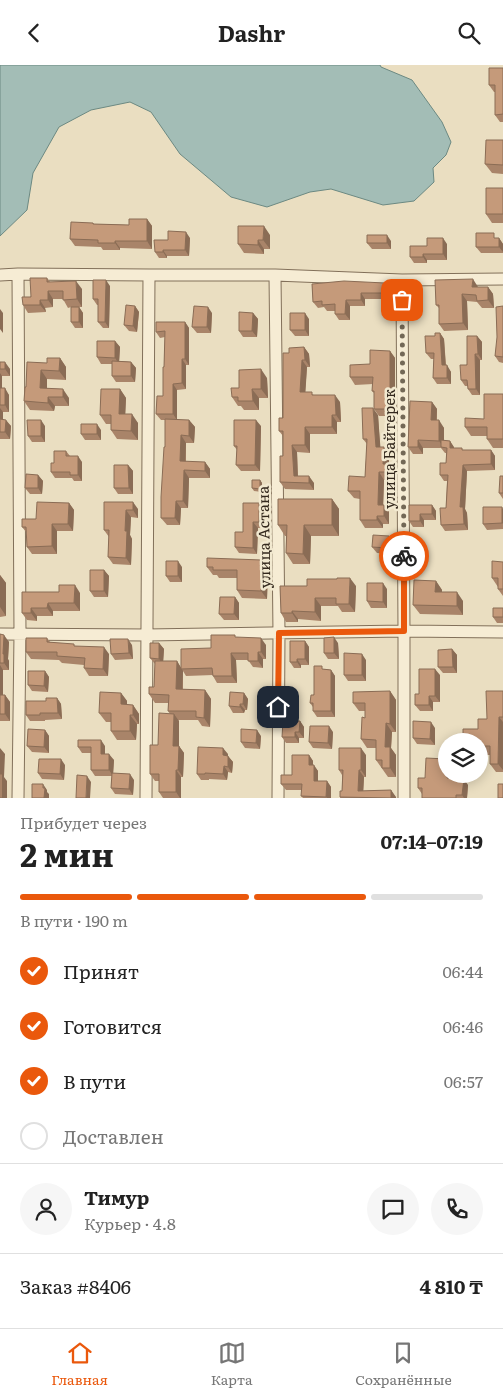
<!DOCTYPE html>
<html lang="ru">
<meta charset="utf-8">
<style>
body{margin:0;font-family:Literata,serif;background:#f6f6f6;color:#222;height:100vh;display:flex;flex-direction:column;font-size:19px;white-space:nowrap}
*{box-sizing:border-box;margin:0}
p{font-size:16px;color:#767676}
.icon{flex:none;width:28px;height:28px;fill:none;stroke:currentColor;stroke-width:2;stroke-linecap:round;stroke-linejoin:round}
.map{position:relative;height:733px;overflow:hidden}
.drawer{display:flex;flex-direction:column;background:#fff;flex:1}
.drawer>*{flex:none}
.buttons{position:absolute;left:438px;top:668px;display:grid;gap:10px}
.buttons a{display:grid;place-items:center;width:50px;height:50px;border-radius:50%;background:#fff;box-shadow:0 2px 12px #0003;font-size:25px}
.pin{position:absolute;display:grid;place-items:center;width:42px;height:42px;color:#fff;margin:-21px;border-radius:10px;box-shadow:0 2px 8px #0006}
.courier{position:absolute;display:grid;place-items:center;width:50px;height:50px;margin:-25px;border:4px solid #ea580c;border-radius:50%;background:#fff;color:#222;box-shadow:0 1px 6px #0007}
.headline em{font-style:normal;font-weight:700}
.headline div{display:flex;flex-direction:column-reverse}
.headline{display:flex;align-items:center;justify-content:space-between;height:85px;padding:0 20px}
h1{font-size:32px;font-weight:700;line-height:38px}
.bar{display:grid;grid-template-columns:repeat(4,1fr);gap:8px 5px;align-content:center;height:60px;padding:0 20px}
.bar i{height:6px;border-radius:4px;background:#e0e0e0}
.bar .selected{background:#ea580c}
.bar p{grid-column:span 4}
.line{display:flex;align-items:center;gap:12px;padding:0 20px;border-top:1px solid #e0e0e0}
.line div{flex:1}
.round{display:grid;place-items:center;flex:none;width:52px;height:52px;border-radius:26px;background:#f6f6f6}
ol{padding:0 20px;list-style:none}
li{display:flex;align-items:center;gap:15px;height:55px}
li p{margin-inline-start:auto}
li .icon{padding:5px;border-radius:50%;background:#ea580c;color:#fff;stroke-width:4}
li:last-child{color:#767676}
li i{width:28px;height:28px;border:2px solid #e0e0e0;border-radius:50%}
header{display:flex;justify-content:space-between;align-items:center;height:65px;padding:0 20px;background:#fff;font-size:22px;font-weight:700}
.dock{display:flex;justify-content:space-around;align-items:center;height:70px;border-top:1px solid #e0e0e0;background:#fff;font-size:14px;color:#767676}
.dock a{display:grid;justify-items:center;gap:2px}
.dock .selected{color:#ea580c}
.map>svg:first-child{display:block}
</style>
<header><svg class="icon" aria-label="back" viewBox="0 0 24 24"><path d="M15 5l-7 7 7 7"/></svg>Dashr<svg class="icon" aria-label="search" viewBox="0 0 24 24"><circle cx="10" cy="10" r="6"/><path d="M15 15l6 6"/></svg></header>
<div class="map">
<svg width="503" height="733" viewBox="0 0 503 733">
<rect width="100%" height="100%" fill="#eadec1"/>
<path fill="#a3bdb6" stroke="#6c8982" d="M0 0H380L381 2 412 15 442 57 451 77 446 90 433 103 434 117 414 136 383 140 331 124 310 127 267 142 231 132 180 89 151 47 130 37 91 45 59 62 33 108 27 145 0 171Z"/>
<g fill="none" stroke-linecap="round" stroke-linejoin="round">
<g stroke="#82705a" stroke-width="13">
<path id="street" d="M18 209 20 569 18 733
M0 210 18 209 149 210H275L402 215 503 214
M275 210 279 568 278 733
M402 215 404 566V733
M0 569 147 570 404 566 503 567
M146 733 149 210"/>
</g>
<use href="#street" stroke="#f6ecd4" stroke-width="11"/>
</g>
<path fill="#a98469" d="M503 3V57H500L495 50V27H494L489 20Z
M503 75V109L492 108 485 99Z
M503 123V158H492L486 149Z
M147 154 152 161V184L120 183V185H103L101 182 75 181 70 174 93 158 94 159 129 160Z
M270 170V184H264V189L244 188 238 179Z
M190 173 189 191H167V193H159L155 187 168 175Z
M498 173H499L503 179V188H481L476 182Z
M391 176V184H372L367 178Z
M447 179V195H427V198H414L410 192 427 181Z
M47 213 50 217 82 224V242H79L83 248V263H75L71 257V242L68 243 63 234H53V242L45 243 46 247 28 248 23 240Z
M312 219 389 224V234H365V241H350V255H339L335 249V246H327L324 242 318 243 313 237Z
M110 221 109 263H103L98 257V240H97L93 234Z
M478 222H488L493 229 494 243H482L477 237 467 236 468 265 444 266 439 259V243L436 240Z
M135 241 139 247 137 267 129 266 124 260Z
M503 241V298L499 297 495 291Z
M212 248 211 268H197L192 262Z
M253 248 258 254 257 272H243L239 266Z
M309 254V271H295L290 265Z
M185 257 189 263V300H186V324L177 325V355H189L195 362 194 378H186V397H205L210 404V413H189L188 443H181L180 460H167L161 453 165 382V355H161L156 349 163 331 165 272 160 273 156 267Z
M440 268 444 274 446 300 451 307V319H437L433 313 434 294H431L426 288 435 271Z
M477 271 482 277V295H480V330H472L468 324V321H465L461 315Z
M115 276 120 282 119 296 131 297 136 303 135 317H116L112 311V299H101L97 292Z
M304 282 309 289 310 302H307L305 327 314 330 340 337 341 357H337V369H310V388L297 387 298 411 314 418V425L285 424 280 417 283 391V371L279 366 283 353Z
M390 286 395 293V351H379L374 344V328L372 326 373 319 355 320 350 312Z
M60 293 66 302V315L47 314V323L69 333V341H55L54 346 30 345 24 336 26 322 47 298Z
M0 297 10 304V311H2V323L9 330V347H3V354L11 361 10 374H0Z
M267 313 268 333H259V345H244L241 341H238L232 332 239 323Z
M120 324 126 333 125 349 138 358V375L117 374 111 365V359H106L100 350Z
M503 329V383H493L487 374V371H471L465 362 484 354Z
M432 337 437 344V355L444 363V375L450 376 454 383 464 385H491L495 391V405L467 406 465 444 467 448 468 465 445 466 441 460 446 443 447 416H444L440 410 446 398V388H445L441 383H423V389H413L408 382Z
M378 350 380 382H384L389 390V402L392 407 393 415H384L383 440 389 447V459H383V463H365L360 455V434L354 433 348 426 365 412 367 379 363 374Z
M45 361V377H32L28 371Z
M261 361 260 406H241L236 400 237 385 234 381Z
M101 365V375H85L81 369Z
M66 386 70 391 82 397V416H74L72 413H55L51 407 54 398Z
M128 400 133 406V429H118L114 423Z
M38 410 43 416 42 429H30L25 423Z
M503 411V434L499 428Z
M260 415 262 418V427L254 426 252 423Z
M332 434 339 444V471H311L310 499H293L286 488V471H285L278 460Z
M104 437 138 444V453L131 452 130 470 132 474 131 500 113 499 108 492 109 472 104 465Z
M69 438 74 445 73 466H57V489H32L27 482V468L22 462 36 454Z
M432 440 436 446V455H424V462H413L409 456Z
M263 444V463H258L257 489 239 488 235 482 243 467Z
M503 444V464L487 465 483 459Z
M393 477V489L377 488 372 482Z
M503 497V531L498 524V522L492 513Z
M182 502V517H170L166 511Z
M207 502 268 503 267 534 242 533 237 525V513H219L217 510H213Z
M104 505 109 511 108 532H94L90 526Z
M0 510 6 518V551L0 552Z
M436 516 442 525V527L463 536V550L420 549 413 540Z
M280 521H356L355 547H342L338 541H321V556L298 554V557H286L281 548Z
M387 524V543H371L367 536Z
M22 527 80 528V546H53V551H37V556L27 555 22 548Z
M235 532 239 538V555H224L219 549Z
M503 543V558H497L493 552Z
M0 569 9 577 8 594 9 596V605H3V630H5L10 637V656H0Z
M236 572 266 580V594H263V603L253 602 248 595H236L237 618H217L213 611V610L186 611 183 606V624L205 625 211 634 210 662 202 661 198 655H178L179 656V681L184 688 183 712H181V733H163L159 727V716H155L150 709 158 680 170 649 168 646V638H155L149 629 154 622 155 599 150 593 159 578 164 584 163 596H177L181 603 211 583Z
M47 573 50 577 76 581 109 589 108 611H89L84 603V600L62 598 59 595 31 594 26 587Z
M305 576 309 582V600H301V603H294L290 597Z
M338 578 339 594H328L324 588Z
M132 580 133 594 115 595 111 589Z
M452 584 457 590V608H443L438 602Z
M366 595V616H348L344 610Z
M324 604 331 605 335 611V652H317L313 646V642L310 638Z
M45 606 49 612 48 627 32 626 28 620Z
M440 610V637H433V646H420L415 640 419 629Z
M390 626 396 635V667H392L391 683 396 690V712H388L376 695V683H367L361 674 365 653V646H359L353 638Z
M503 626V707H496L490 699V690H479L478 664 487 654Z
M121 628 127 636V640H133L139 649V659H137L136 675H117L111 666V657H106L99 648Z
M244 628 248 634 247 645H245L244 648H233L229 641Z
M57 633 61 639 62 654 45 655V656H30L26 650 46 636Z
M300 656 304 662V673H299V678H286L282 672Z
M435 663V680L417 679 413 673Z
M45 665 49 671V688L32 687 27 681Z
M333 667 332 684 313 683 309 677Z
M261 671 260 684 245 683 241 677Z
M105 681V689L114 695 113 708 134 715 133 730 115 729 111 723 112 711H95L91 705V688H82L78 682Z
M228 689V691L233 697 232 708 228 707 227 715 209 714V715H201L197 709Z
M309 690 313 696V700L318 706V716H327L331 722V733H303L301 731 302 725H286L281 719 292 710Z
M366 690V712H364L363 726 391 725 396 733H340L342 726V710L339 705Z
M65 700 64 715 42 714 38 708Z
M446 709H452V713L468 720 467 733H422V729L418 723 425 713Z"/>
<path fill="#8a6c55" d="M147 154 152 161V184L147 176Z
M264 161 270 170V184L263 175Z
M186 167 190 173 189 191 185 185Z
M387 170 391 176V184L387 178Z
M443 173 447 179V195L443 189Z
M499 173 503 179V187L499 182Z
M258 175 264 184V189L258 180Z
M115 176 120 183V185L115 178Z
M163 185 167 191V193L163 187Z
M423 189 427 195V198L423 192Z
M473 214 478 222H472Z
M106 215 110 221 109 263 105 257Z
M76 216 82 224V242L77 234Z
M385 218 389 224V234L385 228Z
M488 222 493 229 494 243 488 235Z
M48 226 53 234V242L48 235Z
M361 228 365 234V241L361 235Z
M462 229 467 236 468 265 463 258Z
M40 235 45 243 46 247 40 240Z
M346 235 350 241V255L345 249Z
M135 241 139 247 137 267 133 261Z
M79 242 83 248V263L79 257Z
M208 242 212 248 211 268 207 262Z
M0 244 3 248V268L0 264Z
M253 248 258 254 257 272 252 266Z
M305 248 309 254V271L305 265Z
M185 257 189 263V300L185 294Z
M440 268 444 274 446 306 442 300Z
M477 271 482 277V295L478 289Z
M115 276 120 282 119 299 115 293Z
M304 282 309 289 310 302 305 295Z
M390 286 395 293V351L390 344Z
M475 289 480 295V330L476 324Z
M60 293 66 302V315L59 306Z
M182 294 186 300V324L182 318Z
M302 295 307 302 305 334 300 327Z
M5 297 10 304V311L5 304Z
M131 297 136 303 135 317 131 311Z
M447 300 451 307V319L447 313Z
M261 304 267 313 268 333 261 324Z
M41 305 47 314V332L40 323Z
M0 308 2 311V330L0 327Z
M173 319 177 325V355L173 349Z
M5 323 9 330V347L5 340Z
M63 324 69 333V341L63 332Z
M120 324 126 333 125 357 119 349Z
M252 324 259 333V345L253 336Z
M335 330 340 337 341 357 336 350Z
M48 332 55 341 54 346 48 338Z
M432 337 437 344 436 362 431 355Z
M0 343 3 347V361L0 357Z
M373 343 378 350 381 390 376 382Z
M132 349 138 358V375L131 366Z
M332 350 337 357V369L332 362Z
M6 355 11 361 10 374 5 367Z
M41 355 45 361V377L41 371Z
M189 355 195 362 194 378 189 371Z
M256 355 261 361 260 406 255 400Z
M439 355 444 363V383L439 376Z
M97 359 101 365V375L97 369Z
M305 362 310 369V388L305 380Z
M181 370 186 378 185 404 180 396Z
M418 375 423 383V389L418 382Z
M450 376 454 382V389L450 383Z
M292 380 297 387 298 418 294 411Z
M384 382 389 390V402L392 407 393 415 387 407 383 399Z
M491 385 495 391V405L491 399Z
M78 391 82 397V416L78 410Z
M205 397 210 404V413L205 406Z
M128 400 133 406V429L129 423Z
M463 400 467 406 465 444 467 448 468 465 464 459 460 442Z
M184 405 189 413 188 443 183 436Z
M379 407 384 415 383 445 384 440 389 447V459L384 451 378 438Z
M38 410 43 416 42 429 38 423Z
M309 411 314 418V425L309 418Z
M260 415 262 418V427L260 424Z
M332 434 339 444V471L332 460Z
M176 436 181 443 180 460 175 453Z
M133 437 138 444V453L133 445Z
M69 438 74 445 73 466 68 459Z
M259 438 263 444V463L259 457Z
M432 440 436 446V455L432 449Z
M502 442 503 444V459L502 458Z
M126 445 131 452 130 470 132 474 131 500 126 493 125 466Z
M420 449 424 455V462L420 456Z
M377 451 383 459V463L377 455Z
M253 457 258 463 257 489 253 483Z
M52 459 57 466V489L52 481Z
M304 460 311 471 310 499 303 489Z
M389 471 393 477V489L388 483Z
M262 495 268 503 267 534 261 526Z
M178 496 182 502V517L178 511Z
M104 505 109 511 108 532 104 526Z
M0 510 6 518V551L0 542Z
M350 513 356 521 355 547 349 539Z
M436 516 442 525 441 536 435 527Z
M383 518 387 524V543L383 537Z
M75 520 80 528V546L74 538Z
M457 527 463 536V550L457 541Z
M235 532 239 538V555L234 549Z
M315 533 321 541V556L315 547Z
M48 538 53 546V551L47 543Z
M31 543 37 551V556L31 548Z
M292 546 298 554V557L292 548Z
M4 570 9 577 8 594 9 596V605L4 598 3 589Z
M334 572 338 578 339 594 334 588Z
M261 573 266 580V594L261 587Z
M128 574 132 580 133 594 129 588Z
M305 576 309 582V600L305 594Z
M159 578 164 584 163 600 159 594Z
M104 582 109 589 108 611 103 604Z
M452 584 457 590V608L453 602Z
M258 587 263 594V603L258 596Z
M231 588 236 595 237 618 232 611Z
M362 589 366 595V616L362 610Z
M297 594 301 600V603L297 597Z
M177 596 183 606 182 633 176 624Z
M0 600 3 605V637L0 633Z
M435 604 440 610V637L435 631Z
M331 605 335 611V652L331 646Z
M45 606 49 612 48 627 44 621Z
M205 625 211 634 210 662 204 653Z
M390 626 396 635V667L390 659Z
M121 628 127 636V648L121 639Z
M244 628 248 634 247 645 243 639Z
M5 630 10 637V656L5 649Z
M429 631 433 637V646L429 640Z
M57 633 61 639 62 654 58 648Z
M240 639 245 645 244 648 240 642Z
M133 640 139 649V659L133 650Z
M174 649 179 656V681L184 688 183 712 178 705 173 681Z
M130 650 137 659 136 675 130 666Z
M499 652 503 657V705L498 699Z
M300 656 304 662V673L299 667Z
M431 657 435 663V680L430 674Z
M386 658 392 667 391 683 396 690V712L390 703 385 682Z
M329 661 333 667 332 684 328 678Z
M45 665 49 671V688L44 682Z
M257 665 261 671 260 684 256 678Z
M295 667 299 673V678L295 672Z
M101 675 105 681V695L101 689Z
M0 683 5 689 4 712 7 716V733H2L0 710Z
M223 683 228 689 227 696 223 690Z
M361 683 366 690V712L361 705Z
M109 689 114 695 113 711 109 705Z
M309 690 313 696V706L309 700Z
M228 691 233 697 232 708 228 702Z
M61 694 65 700 64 715 60 709Z
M314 700 318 706V722L314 716Z
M224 701 228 707 227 715 223 709Z
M176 705 181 712V733H180L176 727Z
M359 705 364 712 363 733 358 726Z
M130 709 134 715 133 730 129 724Z
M448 709H452L451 718 447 713Z
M87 711 91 717 90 733H86Z
M464 714 468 720 467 733H464L462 730Z
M327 716 331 722V733H327L326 732Z
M43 719 47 725V727L49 729V733H44Z
M391 725 396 732V733H391Z"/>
<path fill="#c59a7a" stroke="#8a6c55" d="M489 3H503V49L495 50V20H489Z
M486 75H503V100L485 99Z
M486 123H503V149H486Z
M129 154H147V176H115V178H98V175L70 174 71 157 93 158V159L129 160Z
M238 161H264L263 175H258V180L238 179Z
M168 166 186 167 185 185H163V187H155L154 175H168Z
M476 168H494V173H499V182H476Z
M367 170H387V178H367Z
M427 173H443V189H423V192H410V181H427Z
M30 213H47V217L76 216 77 234 63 235V226H48V235H40V240H23L22 232H31Z
M473 214 472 222H488V235L477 236 476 230 462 229 463 258 439 259V240H436L435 215Z
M93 215H106L105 257H98V234H93Z
M344 216 385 218V228H361V235H346L345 249H335V239L322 240V236L313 237 312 219Z
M126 240 135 241 133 261 124 260Z
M194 241 208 242 207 262H192Z
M503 241V292L495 291 497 272 496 242Z
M71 242H79V257H71Z
M239 247 253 248 252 266H239Z
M290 248H305V265H290Z
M156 257H185V294H182V318L173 319V349H156L157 331H163V302H164L165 266 156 267Z
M435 268H440L442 300H447V313H433L434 288H426L425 271H435Z
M467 271H477L478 289H475L476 324H468L467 315H461L460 300H467Z
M97 276H115V293L97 292Z
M304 282 305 295H302L300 327H312V330H335L336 350H332V362H305V380H292L294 411H309V418L280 417V391H283V366H279V353H283V288H289V283Z
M370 285 390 286V344H374V326H372L373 312H350V300L370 299Z
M47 293H60L59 306 41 305 40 323 63 324V332H48V338L24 336 25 322H26L27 297 47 298Z
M112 296 131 297V311H112Z
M0 297H5V304H0Z
M261 304V324H252L253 336H238V332H232L231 323H239V305Z
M0 323H5V340H0Z
M101 324H120L119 349H132L131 366 111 365V350H100Z
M484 329H503V374H487V362H465V353L484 354Z
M410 336 432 337 431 355H439V376L418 375V382H408Z
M362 343H373L376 382H384L383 399H387V407H379L378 438V440H384V451H377V455H360V426H348L349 411 365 412 367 374H363Z
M0 354 6 355 5 367H0Z
M165 354 189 355V371L181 370 180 396 205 397V406L184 405 183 436H176L175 453H161V432L164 382H165Z
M27 355H41V371H28Z
M234 355H256L255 400H236L237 381H234Z
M81 359H97V369H81Z
M441 375 450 376V383H462V385H491V399L463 400 460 442H463L464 459 441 460 440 443H446L448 410H440V398H446L447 383 441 382Z
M54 386H66V391H78V410H70V407H51V398H54Z
M114 400H128L129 423H114Z
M26 409 38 410V423H25Z
M500 411H503V428H499Z
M252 415H260V424L252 423Z
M278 434H332V460H304L303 489 286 488 287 460H278Z
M37 437 69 438 68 459H52V481L27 482 26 462H22V454H36Z
M104 437H133V445H126L125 466H127L126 493 108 492 109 465H104Z
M243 438H259V457H253V483L235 482V467H243Z
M409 440H432V449H420V456H409Z
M483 442H502V458L483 459Z
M373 470 389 471 388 483 372 482Z
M207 493 262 495 261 526 237 525V505H213V502H207Z
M166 496H178V511H166Z
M492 496 503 497V524H498V513H492Z
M90 505H104V526H90Z
M337 513H350L349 539H336V533H315V547L292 546V548H281L280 521H307V514H337Z
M414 515 436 516 435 527H457V541L413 540Z
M367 518H383V537L367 536Z
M59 520H75L74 538H48L47 543H31V548H22V527H59Z
M220 532H235L234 549H219Z
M493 543H503V552H493Z
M0 569 4 570 3 589H4V598H0Z
M211 570H235V572L261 573V587H258V596H248V588H231L232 611H213L212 603 181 604V584L211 583Z
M334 572V588H324V573Z
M26 573H47V577L74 579V581L104 582 103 604 84 603 85 593 57 591V587H26Z
M110 574H128L129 588 111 589Z
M290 576H305V594H297V597H290Z
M150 578H159V594L150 593Z
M452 584 453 602H438V585Z
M344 588 362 589V610H344Z
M155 596H177L176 624 205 625 204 653 196 652V646H168L169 630 149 629V622H154Z
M314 601H322V604L331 605V646H313V638H310L311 630H314Z
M419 604H435V631H429V640H415V629H419Z
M28 606H45L44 621 28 620Z
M390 626V659L386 658 385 682H390V703H382V695H376V675L361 674 362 652 365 653V638H353V627Z
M486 626H503V652H499L498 699H490V681H479V676H463V664H478V654H487Z
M100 627 121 628V639L133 640V650H130V666H111V648H99Z
M230 627 244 628 243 639H240V642L229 641Z
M0 630H5V649H0Z
M46 633H57L58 648H40V650H26V636H46Z
M159 648 174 649 173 681H179L178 705H176V727H159V709H150V680H158Z
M283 656H300L299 667H295V672H282Z
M413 656 431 657 430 674 413 673Z
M310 661H329L328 678 309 677Z
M28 664 45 665 44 682 27 681Z
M241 664 257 665 256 678 241 677Z
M78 675H101V689H109V705H91V682H78Z
M198 682 223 683V690L228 691V702L224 701 223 709 205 708V709H197Z
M339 683H361V705H359L358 726 391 725V733L340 732V726H342L343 705H339Z
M292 690H309V700H314V716H327L326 732 301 731 302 719H281V710H292Z
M426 693 446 694V709H448L447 713 464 714 462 730H456V733H422V723H418V713H425Z
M39 694H61L60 709 38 708Z
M112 708 130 709 129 724 111 723Z
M0 709H2V733H0Z
M77 710 87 711 86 733H76Z
M32 719H43V723H45L44 733H32Z
M498 719H503V733H498Z"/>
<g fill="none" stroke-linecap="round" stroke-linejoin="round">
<path stroke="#736856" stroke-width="5" stroke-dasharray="0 9" d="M402 235 404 491"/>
<path stroke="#ea580c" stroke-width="6" d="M278 642 279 568 404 566V491"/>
</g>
<g text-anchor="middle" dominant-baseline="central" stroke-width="5" stroke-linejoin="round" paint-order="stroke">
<g font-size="15" fill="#33281d" stroke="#f2e9d0">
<text transform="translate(388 384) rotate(-90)">улица Байтерек</text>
<text transform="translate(263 472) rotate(-91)">улица Астана</text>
</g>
</g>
</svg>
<div class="buttons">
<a><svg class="icon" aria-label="layers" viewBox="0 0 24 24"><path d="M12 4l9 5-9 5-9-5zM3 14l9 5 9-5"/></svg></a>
</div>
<div class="pin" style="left:402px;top:235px;background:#ea580c"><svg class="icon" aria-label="bag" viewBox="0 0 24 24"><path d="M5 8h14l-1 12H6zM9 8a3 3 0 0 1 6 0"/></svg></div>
<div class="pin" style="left:278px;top:642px;background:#1f2937"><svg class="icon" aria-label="home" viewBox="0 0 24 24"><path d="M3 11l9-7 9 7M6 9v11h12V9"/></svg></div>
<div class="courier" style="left:404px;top:491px"><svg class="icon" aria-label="bike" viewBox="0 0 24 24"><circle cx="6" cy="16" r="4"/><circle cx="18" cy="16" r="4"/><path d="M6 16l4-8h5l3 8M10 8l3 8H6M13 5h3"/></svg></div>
</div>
<section class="drawer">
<div class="headline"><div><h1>2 мин</h1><p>Прибудет через</p></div><em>07:14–07:19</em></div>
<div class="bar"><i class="selected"></i><i class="selected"></i><i class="selected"></i><i></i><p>В пути · 190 m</p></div>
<ol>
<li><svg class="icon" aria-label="check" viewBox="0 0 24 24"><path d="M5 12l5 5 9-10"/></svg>Принят<p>06:44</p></li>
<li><svg class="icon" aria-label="check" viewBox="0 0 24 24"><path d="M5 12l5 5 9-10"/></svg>Готовится<p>06:46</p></li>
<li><svg class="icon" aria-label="check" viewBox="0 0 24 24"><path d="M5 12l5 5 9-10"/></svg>В пути<p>06:57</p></li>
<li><i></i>Доставлен</li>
</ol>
<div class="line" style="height:90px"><a class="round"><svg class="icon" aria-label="person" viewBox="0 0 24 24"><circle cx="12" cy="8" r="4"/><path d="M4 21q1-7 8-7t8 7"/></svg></a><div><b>Тимур</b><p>Курьер · 4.8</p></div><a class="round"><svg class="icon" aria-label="chat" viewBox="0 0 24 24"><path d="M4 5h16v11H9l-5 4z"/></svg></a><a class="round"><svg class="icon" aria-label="phone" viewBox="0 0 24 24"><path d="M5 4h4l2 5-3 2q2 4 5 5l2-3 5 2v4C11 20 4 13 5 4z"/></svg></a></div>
<div class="line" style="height:65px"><div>Заказ #8406</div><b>4 810 ₸</b></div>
</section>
<nav class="dock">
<a class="selected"><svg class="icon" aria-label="home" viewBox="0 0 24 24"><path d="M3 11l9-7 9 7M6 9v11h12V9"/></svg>Главная</a>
<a><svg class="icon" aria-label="map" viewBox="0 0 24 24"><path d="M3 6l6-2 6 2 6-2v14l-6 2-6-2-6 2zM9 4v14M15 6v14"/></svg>Карта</a>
<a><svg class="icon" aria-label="saved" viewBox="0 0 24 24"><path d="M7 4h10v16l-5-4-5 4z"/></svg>Сохранённые</a>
</nav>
